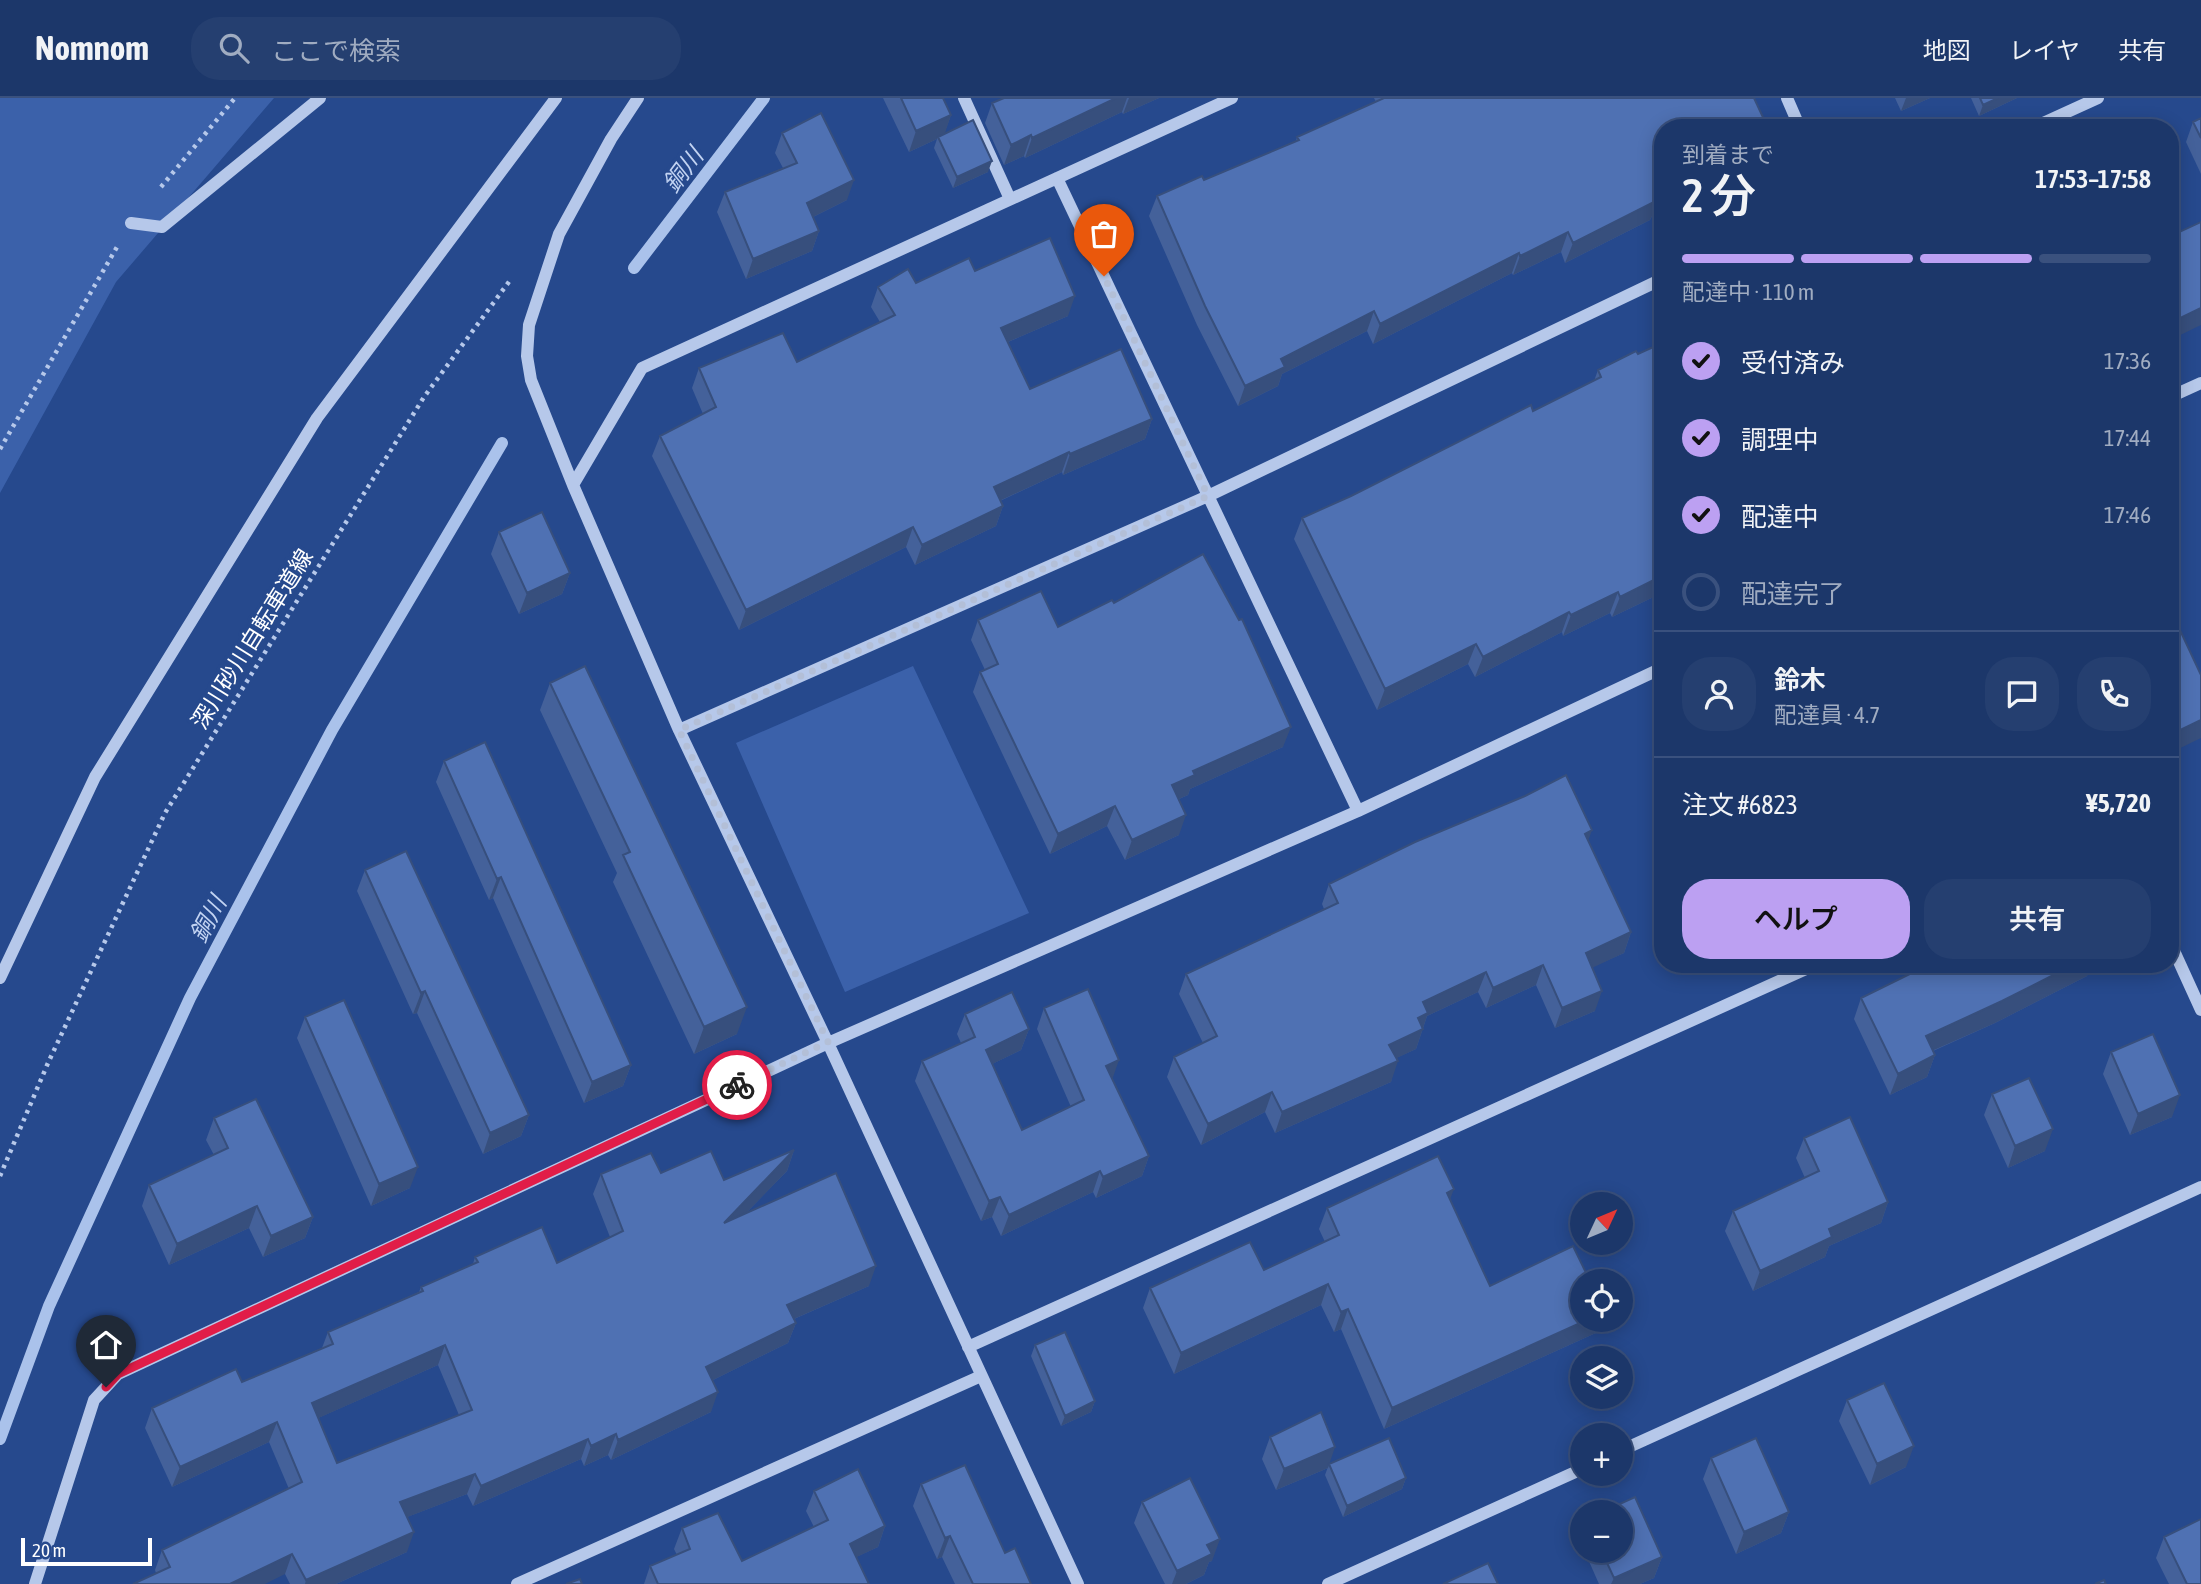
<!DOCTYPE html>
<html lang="ja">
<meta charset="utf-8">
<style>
body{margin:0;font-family:"Asap Condensed","Noto Sans JP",sans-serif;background:#253f70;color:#f1f3f6;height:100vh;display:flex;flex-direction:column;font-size:26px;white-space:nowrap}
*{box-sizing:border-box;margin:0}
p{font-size:23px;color:#a0acc1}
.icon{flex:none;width:38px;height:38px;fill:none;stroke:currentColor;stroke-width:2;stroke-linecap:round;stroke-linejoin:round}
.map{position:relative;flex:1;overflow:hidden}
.drawer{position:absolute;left:1654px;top:21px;width:525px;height:854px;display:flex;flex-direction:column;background:#1c376a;border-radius:28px;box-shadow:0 4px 18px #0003,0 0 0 2px #3a517e}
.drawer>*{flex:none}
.needle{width:46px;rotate:46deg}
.buttons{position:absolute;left:1570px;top:1094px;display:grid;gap:14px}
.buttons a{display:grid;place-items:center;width:63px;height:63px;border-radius:50%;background:#1c376a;box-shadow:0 4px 18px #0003,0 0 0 2px #3a517e;font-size:35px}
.scale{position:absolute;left:21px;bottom:18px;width:131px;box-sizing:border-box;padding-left:7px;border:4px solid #fff;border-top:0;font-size:19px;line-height:24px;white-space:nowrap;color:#fff;-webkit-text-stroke:5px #26498d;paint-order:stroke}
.pin{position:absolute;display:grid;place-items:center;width:60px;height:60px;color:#fff;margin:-72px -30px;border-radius:50% 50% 50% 0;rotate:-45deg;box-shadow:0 0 7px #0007}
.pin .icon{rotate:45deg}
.courier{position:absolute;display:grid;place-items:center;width:70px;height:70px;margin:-35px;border:5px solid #e11d48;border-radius:50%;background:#fff;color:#222;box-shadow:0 2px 9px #0007}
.summary em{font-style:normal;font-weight:600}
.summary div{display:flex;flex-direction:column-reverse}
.summary{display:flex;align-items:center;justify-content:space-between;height:119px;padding:0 28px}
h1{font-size:46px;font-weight:600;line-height:52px}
.bar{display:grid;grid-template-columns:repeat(4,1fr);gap:10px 7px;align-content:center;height:84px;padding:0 28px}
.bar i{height:9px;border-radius:5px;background:#3a517e}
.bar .active{background:#bca0f2}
.bar p{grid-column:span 4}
.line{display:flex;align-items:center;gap:18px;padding:0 28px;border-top:2px solid #3a517e}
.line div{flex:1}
.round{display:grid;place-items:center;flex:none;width:74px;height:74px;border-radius:28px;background:#253f70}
ol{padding:0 28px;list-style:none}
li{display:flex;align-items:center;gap:21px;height:77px}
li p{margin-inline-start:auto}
li .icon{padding:7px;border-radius:50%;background:#bca0f2;color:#111;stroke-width:4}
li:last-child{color:#a0acc1}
li i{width:38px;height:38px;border:4px solid #3a517e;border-radius:50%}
.primary-button{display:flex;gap:14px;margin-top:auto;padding:14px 28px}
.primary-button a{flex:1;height:80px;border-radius:28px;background:#bca0f2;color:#111;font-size:28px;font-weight:600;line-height:80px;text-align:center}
.primary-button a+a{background:#253f70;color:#f1f3f6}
header{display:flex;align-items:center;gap:42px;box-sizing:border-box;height:98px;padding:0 35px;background:#1c376a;border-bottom:2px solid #3a517e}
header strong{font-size:33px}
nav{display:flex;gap:38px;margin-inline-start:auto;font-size:24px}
.search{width:490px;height:63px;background:#253f70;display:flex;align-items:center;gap:18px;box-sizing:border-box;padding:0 24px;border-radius:28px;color:#a0acc1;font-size:26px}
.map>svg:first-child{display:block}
</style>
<header>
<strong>Nomnom</strong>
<div class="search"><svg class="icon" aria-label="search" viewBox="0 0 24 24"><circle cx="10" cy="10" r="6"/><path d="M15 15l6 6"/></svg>ここで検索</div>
<nav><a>地図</a><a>レイヤ</a><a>共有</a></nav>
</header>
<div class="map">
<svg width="2201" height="1486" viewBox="0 0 2201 1486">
<rect width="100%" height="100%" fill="#26498d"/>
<path fill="#3b61aa" d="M0 0H274L116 184 0 395Z
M913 568 1029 815 845 894 736 645Z"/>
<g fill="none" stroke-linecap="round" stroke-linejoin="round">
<path stroke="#aac2eb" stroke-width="12" d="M634 170 764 0
M0 1341 49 1208 190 900 332 632 502 345"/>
<path stroke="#b6c8ea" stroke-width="4.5" stroke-dasharray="3.5 5" stroke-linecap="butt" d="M161 89 235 0
M0 351 117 149
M0 1078 48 965 165 715 424 299 511 181"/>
<path stroke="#b6c8ea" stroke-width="12" d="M638 0 611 41 559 136 529 227 527 258 531 282 573 387 679 632 828 945 1078 1486
M964 0 1010 101
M1787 0 1800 30
M2032 30 2098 0
M1057 80 1358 713
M131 125 162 129 320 0
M2170 299 2201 285
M573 387 642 270 1232 0
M679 632 1208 398 1662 181
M2170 844 2201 912
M0 880 95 679 317 320 556 0
M968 1249 1817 866
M1620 1353 2201 1089
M35 1486 94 1302 118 1276 828 945 1358 713 1662 570
M517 1486 981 1278
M1328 1486 1582 1371"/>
</g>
<path fill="#44619a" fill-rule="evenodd" d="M883 0H943L951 17 944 36 988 74 953 90 934 50 937 41 909 54Z
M1004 0H1159L1123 16 1122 14 1025 60 1024 58 1004 67 985 25 992 5Z
M1374 0H1754L1662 30V112L1653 116 1650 122 1565 165 1561 154 1513 177 1512 175 1373 246 1367 233 1282 276 1278 288 1238 308 1197 227 1149 118 1157 98 1204 82 1296 43 1297 39 1376 4Z
M1895 0H1930L1901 13Z
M1971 0H2017L1979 18Z
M2201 20V76L2186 44 2193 24Z
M782 35 847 102 813 119 819 133 812 153 746 181 717 114 725 94 783 70 775 55Z
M975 173 1068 218 1008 244 1030 291 1152 321 1145 341 1063 377 1062 374 1000 403 1003 408 996 428 915 467 906 449 739 532 652 358 660 338 703 316 692 290 699 270 797 264 880 224 871 209 878 189 916 185Z
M1636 253 1662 495 1612 519 1610 515 1563 538 1562 534 1475 579 1468 566 1377 612 1294 441 1302 420 1351 398 1533 313 1594 283 1598 272Z
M499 434 570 475 562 496 519 516 491 456Z
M1114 505 1283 649 1190 691 1188 697 1179 701V737L1125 762 1107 728 1050 756 973 594 980 574 985 572 971 542 978 522 1058 529Z
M550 585 737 936 694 956 613 784 617 775 540 612Z
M444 663 631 967 623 988 584 1005 493 800 489 802 436 684Z
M1588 743 1631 834 1624 855 1592 869 1595 913 1555 930 1536 887 1486 910 1478 894 1427 918 1416 951 1396 960 1391 984 1275 1035 1265 1014 1201 1047 1167 979 1174 959 1203 945 1179 896 1186 876 1324 811 1322 806 1329 786Z
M365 772 529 1017 521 1038 483 1056 417 915 413 916 357 793Z
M1930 866H2091L2087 878 1995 925 1933 953 1935 957 1927 979 1890 997 1854 921 1861 900Z
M1044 910 1112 981 1149 1058 1142 1078 1096 1100 1093 1094 1001 1138 992 1119 981 1123 915 983 922 963 961 945 957 936 965 916 1029 931 1021 952 992 966 1022 1032 1071 1009 1037 931Z
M305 919 410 1090 371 1108 297 940Z
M2111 954 2172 1019 2130 1037 2103 976Z
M1992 996 2045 1053 2008 1070 1984 1017Z
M214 1020 313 1119 305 1140 263 1159 249 1130 169 1167 142 1108 149 1087 214 1057 206 1042Z
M1804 1040 1888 1104 1881 1125 1829 1148 1825 1159 1753 1193 1725 1133 1733 1113 1805 1080 1796 1060Z
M794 1052 787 1073 745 1116 869 1188 794 1221 796 1225 788 1245 713 1282 711 1314 611 1362 608 1357 584 1368 581 1361 473 1408 467 1396 407 1419V1454L336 1486H290L285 1476 156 1475 155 1472 162 1452 289 1391 269 1344 172 1389 145 1330 152 1310 242 1284 322 1250 328 1234 419 1194 421 1189 473 1166 475 1159 557 1165 610 1139 593 1096 601 1076 661 1075 724 1082ZM438 1267 459 1317 337 1365 318 1320Z
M1450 1101 1490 1188 1598 1234 1384 1331 1341 1231 1334 1234 1321 1207 1174 1276 1143 1210 1150 1190 1264 1172 1325 1144 1319 1131 1327 1110Z
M1035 1247 1095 1303 1091 1314 1061 1328 1031 1258Z
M1847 1302 1906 1369 1870 1387 1839 1323Z
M1270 1339 1328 1370 1276 1392 1262 1361Z
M1711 1360 1789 1414 1781 1435 1736 1456 1703 1381Z
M1329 1366 1406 1380 1402 1391 1343 1419 1325 1377Z
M921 1386 1005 1455 1031 1486H955L942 1459 937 1461 913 1408Z
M814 1393 885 1428 878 1449 856 1459 869 1486H644L650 1468 677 1457 674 1451 682 1430 742 1463 814 1429 806 1413Z
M1142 1404 1212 1463 1209 1464 1204 1477 1186 1486H1165L1134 1425Z
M1582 1435V1448L1579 1442Z
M2164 1439 2201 1486H2169L2156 1460Z
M1584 1452H1620L1662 1459 1654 1480 1640 1486H1599Z"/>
<path fill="#374f7d" d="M1116 0H1127L1122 14 1025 60 1032 40Z
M1129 0H1159L1123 16Z
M1906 0H1930L1901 13Z
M1998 0H2017L1979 18 1983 7Z
M951 17 944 38 938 39 937 41 909 54 916 33Z
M1031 37 1024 58 1004 67 1011 47Z
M992 63 988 74 953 90 957 79Z
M854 82 847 102 799 126 807 105Z
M1662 95V112L1653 116 1650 122 1565 165 1573 145Z
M819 133 812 153 746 181 753 161Z
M1568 134 1561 154 1513 177 1520 158Z
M1519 155 1512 175 1373 246 1380 226Z
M1075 198 1068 218 994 250 1001 230Z
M2201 210V227L2170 242V225Z
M1374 213 1367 233 1282 276 1278 288 1238 308 1245 288 1281 261Z
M1152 321 1145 341 1063 377 1070 356Z
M1069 354 1062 374 986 409 994 389Z
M1003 408 996 428 915 467 922 447Z
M913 429 906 449 739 532 746 512Z
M2180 429 2173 450 2170 451V434Z
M570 475 562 496 519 516 527 495Z
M1662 478V495L1612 519 1620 499Z
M1618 494 1610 515 1563 538 1571 517Z
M1569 514 1562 534 1475 579 1483 559Z
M1476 546 1468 566 1377 612 1385 591Z
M2201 622V640L2170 655V637Z
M1291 629 1283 649 1190 691 1188 697 1165 707 1172 687 1193 673Z
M1115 708 1107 728 1050 756 1058 736Z
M1186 717 1179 737 1125 762 1132 742Z
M1592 732 1585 752V736Z
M501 779 493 800 489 802 497 781Z
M1631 834 1624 855 1579 876 1586 855Z
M2075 866H2091L2087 878 1995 925 1918 959 1926 938Z
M1543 867 1536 887 1486 910 1493 890Z
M1486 874 1478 894 1427 918 1416 951 1382 967 1389 947 1423 904Z
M425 893 417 915 413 916 421 895Z
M1602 893 1595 913 1555 930 1562 910Z
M747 909 737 936 694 956 704 929Z
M1029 931 1021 952 978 973 986 952Z
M1935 957 1927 979 1890 997 1898 976Z
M1119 962 1112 982 1106 968Z
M1398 963 1391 984 1275 1035 1282 1014Z
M631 967 623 988 584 1005 592 984Z
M1272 994 1265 1014 1201 1047 1208 1026Z
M2180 997 2172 1019 2130 1037 2138 1016Z
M529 1017 521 1038 483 1056 490 1035Z
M2053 1031 2045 1053 2008 1070 2015 1048Z
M794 1052 787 1073 716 1146 724 1125Z
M1149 1058 1142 1078 1096 1100 1103 1079Z
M418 1069 410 1090 371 1108 379 1086Z
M1100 1073 1093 1094 1001 1138 1009 1117Z
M1454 1091 1446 1112 1447 1095Z
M1000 1099 992 1119 981 1123 989 1103Z
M1888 1104 1881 1125 1829 1148 1825 1159 1753 1193 1760 1173 1829 1131Z
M257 1108 249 1130 169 1167 177 1146Z
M313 1119 305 1140 263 1159 271 1138Z
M876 1168 869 1188 780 1227 787 1207Z
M1328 1186 1321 1207 1174 1276 1181 1255Z
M1348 1211 1341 1231 1334 1234 1341 1214Z
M1587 1222H1602L1598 1234 1384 1331 1392 1310Z
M796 1225 788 1245 699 1289 706 1269Z
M445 1247 438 1267 305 1326 312 1305Z
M718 1294 711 1314 611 1362 618 1342Z
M1095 1303 1091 1314 1061 1328 1065 1318Z
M277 1324 269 1344 172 1389 180 1369Z
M616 1336 608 1357 584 1368 591 1348Z
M588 1341 581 1361 473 1408 481 1388Z
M1914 1348 1906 1369 1870 1387 1877 1366Z
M1335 1349 1328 1370 1276 1392 1284 1371Z
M475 1376 467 1396 392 1425 400 1404Z
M1406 1380 1402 1391 1343 1419 1347 1408Z
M1789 1414 1781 1435 1736 1456 1744 1434Z
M885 1428 878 1449 842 1466 850 1446Z
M414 1434 407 1454 336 1486H305L306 1482Z
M950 1438 942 1459 937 1461 945 1440Z
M1220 1441 1212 1463 1209 1464 1204 1477 1186 1486H1172L1177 1473 1207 1447Z
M292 1456 285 1476 265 1486H230Z
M1662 1459 1654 1480 1640 1486H1611L1614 1480Z"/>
<path fill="#4f71b3" stroke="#374f7d" stroke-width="2" fill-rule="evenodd" d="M901 0H943L951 17 916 33Z
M1004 0H1116L1032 40 1031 37 1011 47 992 5Z
M1384 0H1754L1768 30H1662V95L1656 98 1658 102 1573 145 1568 134 1520 158 1519 155 1380 226 1374 213 1281 261 1285 269 1245 288 1205 208 1157 98 1202 78 1204 82 1299 42 1297 39Z
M1980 0H1998L1983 7Z
M821 15 854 82 807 105 819 133 753 161 725 94 797 65 782 35Z
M2201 20V40L2193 24Z
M973 22 992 63 957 79 938 39Z
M2201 124V210L2170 225V126L2175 136Z
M1050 140 1075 198 1001 230 1030 291 1121 251 1152 321 1070 356 1069 354 994 389 1003 408 922 447 913 429 746 512 660 338 716 309 699 270 783 235 797 264 895 217 878 189 908 171 916 185 969 160 975 173Z
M1662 245V478L1620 499 1618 494 1571 517 1569 514 1483 559 1476 546 1385 591 1302 420 1351 398 1531 307 1533 313 1601 279 1598 272 1636 253 1638 256Z
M2170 408 2180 429 2170 434Z
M542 414 570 475 527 495 499 434Z
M1203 456 1239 522 1242 521 1291 629 1193 673 1195 677 1172 687 1186 717 1132 742 1115 708 1058 736 980 574 998 566 978 522 1041 493 1058 529 1112 502 1114 505Z
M2172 515 2201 577V622L2170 637V516Z
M585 568 747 909 704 929 623 757 630 754 550 585Z
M485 644 631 967 592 984 501 779 497 781 444 663Z
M1566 677 1592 732 1585 736 1631 834 1586 855 1602 893 1562 910 1543 867 1493 890 1486 874 1423 904 1428 915 1418 920 1423 931 1389 947 1398 963 1282 1014 1272 994 1208 1026 1174 959 1217 938 1186 876 1338 805 1329 786 1415 744 1525 698Z
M406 753 529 1017 490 1035 425 893 421 895 365 772Z
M1930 866H2075L2002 903 1926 938 1935 957 1898 976 1861 900Z
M1088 891 1119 962 1106 968 1149 1058 1103 1079 1100 1073 1009 1117 1000 1099 989 1103 922 963 975 939 965 916 1012 894 1029 931 986 952 1022 1032 1084 1002 1044 910Z
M344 902 418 1069 379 1086 305 919Z
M2153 936 2180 997 2138 1016 2111 954Z
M2029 980 2053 1031 2015 1048 1992 996Z
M256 1001 313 1119 271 1138 257 1108 177 1146 149 1087 228 1050 214 1020Z
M1850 1019 1888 1104 1829 1131 1832 1139 1760 1173 1733 1113 1819 1073 1804 1040Z
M794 1052 724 1125 836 1075 876 1168 787 1207 796 1225 706 1269 718 1294 618 1342 616 1336 591 1348 588 1341 481 1388 475 1376 400 1404 414 1434 306 1482 292 1456 230 1486H133L170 1469 162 1452 302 1384 277 1324 180 1369 152 1310 236 1271 242 1284 333 1246 328 1234 423 1193 421 1189 478 1164 475 1159 542 1129 557 1165 623 1133 601 1076 651 1055 661 1075 711 1053 724 1082ZM445 1247 472 1312 337 1365 312 1305Z
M1438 1058 1454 1091 1447 1095 1490 1188 1573 1148 1590 1183H1582V1222H1587L1392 1310 1348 1211 1341 1214 1328 1186 1181 1255 1150 1190 1250 1144 1264 1172 1339 1137 1327 1110Z
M1065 1234 1095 1303 1065 1318 1035 1247Z
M1884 1285 1914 1348 1877 1366 1847 1302Z
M1321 1314 1335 1349 1284 1371 1270 1339Z
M1389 1340 1406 1380 1347 1408 1329 1366Z
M1756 1340 1789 1414 1744 1434 1711 1360Z
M965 1367 1005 1455 1015 1450 1031 1486H973L950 1438 945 1440 921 1386Z
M858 1371 885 1428 850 1446 869 1486H658L650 1468 690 1451 682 1430 718 1415 742 1463 828 1422 814 1393Z
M1190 1380 1220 1441 1207 1447 1212 1456 1177 1473 1142 1404Z
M1635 1399 1662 1459 1614 1480 1601 1452H1620V1414H1602Z
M2201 1421V1486H2187L2164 1439Z
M1488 1465 1498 1486H1443Z
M580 1481 582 1486H566Z
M2104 1482 2106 1486H2095Z"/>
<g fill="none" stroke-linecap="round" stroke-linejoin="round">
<path stroke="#b3bfd7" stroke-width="7" stroke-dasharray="0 12.6" d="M737 987 828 944 679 632 1208 398 1104 178"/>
<path stroke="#e11d48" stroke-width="9" d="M106 1289 118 1276 737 987"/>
</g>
<g text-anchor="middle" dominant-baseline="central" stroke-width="7" stroke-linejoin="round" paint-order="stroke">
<g font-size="23" fill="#fff" stroke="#26498d">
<text transform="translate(252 541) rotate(-58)">深川砂川自転車道線</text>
</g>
<g font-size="24" font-style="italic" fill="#c2d3f2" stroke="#26498d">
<text transform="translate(683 72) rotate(-53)">銅川</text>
<text transform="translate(208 821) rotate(-62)">銅川</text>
</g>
</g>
</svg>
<div class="buttons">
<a><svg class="needle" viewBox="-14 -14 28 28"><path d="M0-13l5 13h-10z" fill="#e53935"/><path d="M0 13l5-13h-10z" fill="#a0acc1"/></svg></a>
<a><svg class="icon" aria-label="locate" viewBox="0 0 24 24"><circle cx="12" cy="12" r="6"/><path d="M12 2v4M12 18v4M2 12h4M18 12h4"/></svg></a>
<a><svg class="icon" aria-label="layers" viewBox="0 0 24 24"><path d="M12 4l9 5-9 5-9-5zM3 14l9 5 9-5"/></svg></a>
<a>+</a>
<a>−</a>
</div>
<div class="scale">20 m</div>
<div class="pin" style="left:1104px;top:178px;background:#ea580c"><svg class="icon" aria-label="bag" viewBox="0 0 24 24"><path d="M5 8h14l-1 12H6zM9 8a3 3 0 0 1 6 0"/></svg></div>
<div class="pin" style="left:106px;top:1289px;background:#1f2937"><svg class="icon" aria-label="home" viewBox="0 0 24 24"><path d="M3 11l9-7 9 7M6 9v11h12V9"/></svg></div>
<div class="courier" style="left:737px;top:987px"><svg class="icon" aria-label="bike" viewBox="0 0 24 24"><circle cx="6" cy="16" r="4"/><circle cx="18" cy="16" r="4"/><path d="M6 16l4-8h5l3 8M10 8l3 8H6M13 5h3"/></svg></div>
<section class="drawer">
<div class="summary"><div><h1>2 分</h1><p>到着まで</p></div><em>17:53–17:58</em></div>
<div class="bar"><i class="active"></i><i class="active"></i><i class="active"></i><i></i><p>配達中 · 110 m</p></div>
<ol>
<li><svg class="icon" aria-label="check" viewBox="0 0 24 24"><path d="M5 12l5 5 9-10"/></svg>受付済み<p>17:36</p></li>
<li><svg class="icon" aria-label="check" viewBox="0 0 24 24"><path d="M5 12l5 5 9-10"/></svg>調理中<p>17:44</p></li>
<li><svg class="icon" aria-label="check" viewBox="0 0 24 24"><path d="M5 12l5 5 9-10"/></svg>配達中<p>17:46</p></li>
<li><i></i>配達完了</li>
</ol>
<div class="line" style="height:126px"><a class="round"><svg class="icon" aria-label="person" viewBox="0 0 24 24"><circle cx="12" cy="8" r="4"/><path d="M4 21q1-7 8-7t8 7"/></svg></a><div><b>鈴木</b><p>配達員 · 4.7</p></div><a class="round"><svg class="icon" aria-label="chat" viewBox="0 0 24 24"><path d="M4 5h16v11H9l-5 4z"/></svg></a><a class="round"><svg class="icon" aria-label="phone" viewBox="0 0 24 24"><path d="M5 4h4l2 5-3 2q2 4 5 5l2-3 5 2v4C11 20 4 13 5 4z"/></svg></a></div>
<div class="line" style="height:91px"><div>注文 #6823</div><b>¥5,720</b></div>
<div class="primary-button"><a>ヘルプ</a><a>共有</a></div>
</section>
</div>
